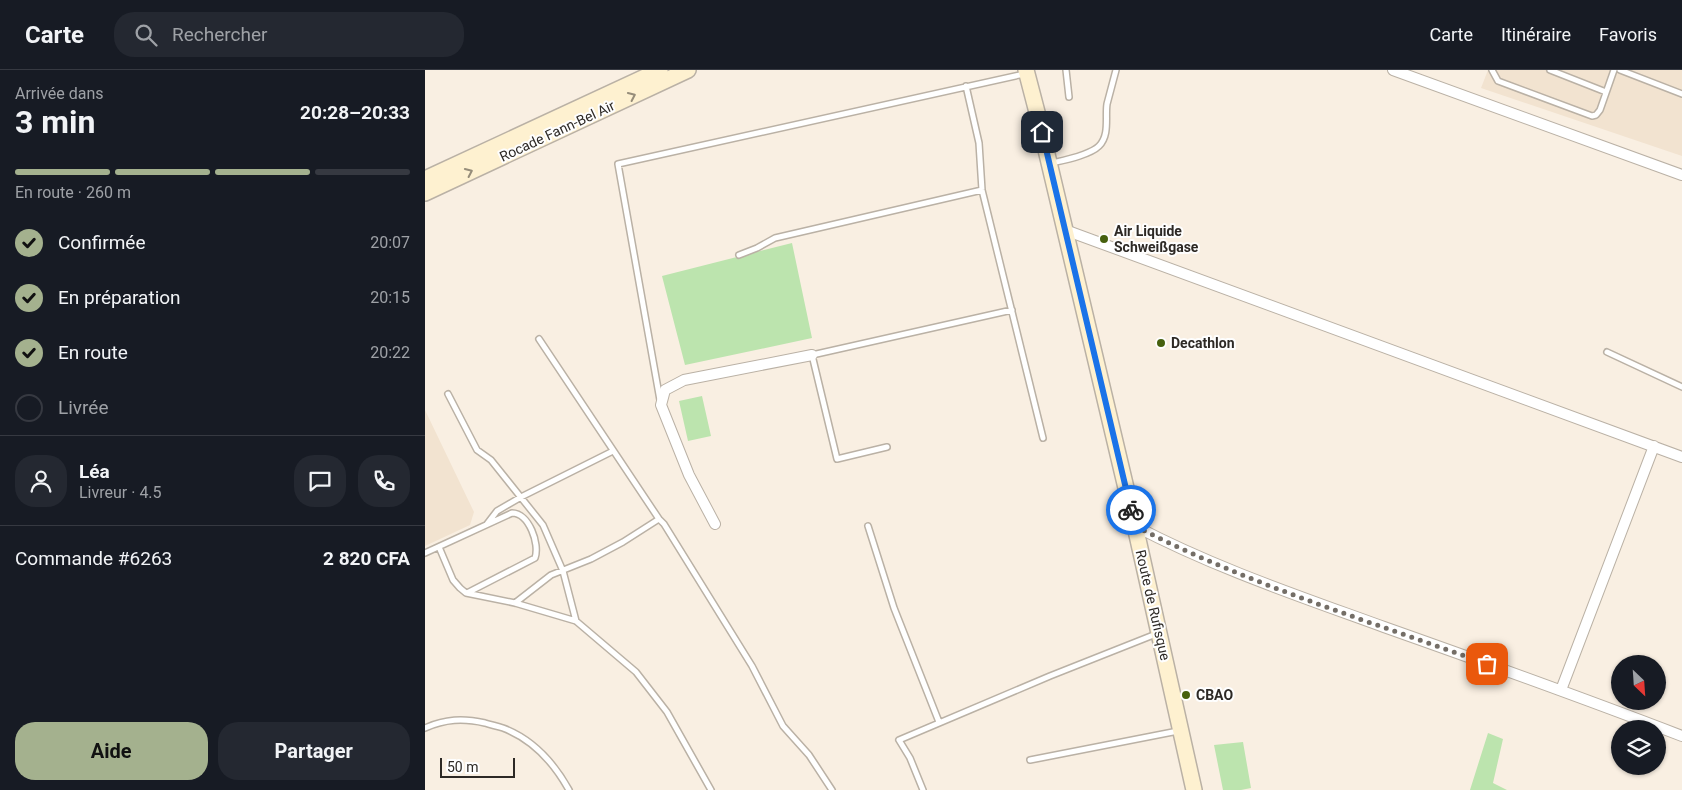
<!DOCTYPE html>
<html lang="fr">
<meta charset="utf-8">
<style>
body{margin:0;font-family:Roboto,sans-serif;background:#242831;color:#f1f3f6;height:100vh;display:flex;flex-direction:column;font-size:19px;white-space:nowrap}
*{box-sizing:border-box;margin:0}
p{font-size:16px;color:#9ea1a6}
.icon{flex:none;width:28px;height:28px;fill:none;stroke:currentColor;stroke-width:2;stroke-linecap:round;stroke-linejoin:round}
.map{position:relative;flex:1;overflow:hidden}
.panel{display:flex;flex-direction:column;background:#171b24;width:425px}
.panel>*{flex:none}
.needle{width:32px;rotate:155deg}
.controls{position:absolute;left:1186px;top:585px;display:grid;gap:10px}
.controls a{display:grid;place-items:center;width:55px;height:55px;border-radius:50%;background:#171b24;box-shadow:0 1px 4px #0004;font-size:25px}
.scale{position:absolute;left:15px;bottom:12px;width:75px;box-sizing:border-box;padding-left:5px;border:2px solid #2d2925;border-top:0;font-size:14px;line-height:18px;white-space:nowrap;color:#2d2925;-webkit-text-stroke:4px #fefefe;paint-order:stroke}
.pin{position:absolute;display:grid;place-items:center;width:42px;height:42px;color:#fff;margin:-21px;border-radius:10px;box-shadow:0 2px 8px #0006}
.courier{position:absolute;display:grid;place-items:center;width:50px;height:50px;margin:-25px;border:4px solid #1a73e8;border-radius:50%;background:#fff;color:#222;box-shadow:0 1px 6px #0007}
.overview em{font-style:normal;font-weight:700}
.overview div{display:flex;flex-direction:column-reverse}
.overview{display:flex;align-items:center;justify-content:space-between;height:85px;padding:0 15px}
h1{font-size:32px;font-weight:700;line-height:38px}
.bar{display:grid;grid-template-columns:repeat(4,1fr);gap:8px 5px;align-content:center;height:60px;padding:0 15px}
.bar i{height:6px;border-radius:4px;background:#363941}
.bar .current{background:#a4b18e}
.bar p{grid-column:span 4}
.line{display:flex;align-items:center;gap:12px;padding:0 15px;border-top:1px solid #363941}
.line div{flex:1}
.round{display:grid;place-items:center;flex:none;width:52px;height:52px;border-radius:20px;background:#242831}
ol{padding:0 15px;list-style:none}
li{display:flex;align-items:center;gap:15px;height:55px}
li p{margin-inline-start:auto}
li .icon{padding:5px;border-radius:50%;background:#a4b18e;color:#111;stroke-width:4}
li:last-child{color:#9ea1a6}
li i{width:28px;height:28px;border:2px solid #363941;border-radius:50%}
.primary-button{display:flex;gap:10px;margin-top:auto;padding:10px 15px}
.primary-button a{flex:1;height:58px;border-radius:20px;background:#a4b18e;color:#111;font-size:20px;font-weight:700;line-height:58px;text-align:center}
.primary-button a+a{background:#242831;color:#f1f3f6}
header{display:flex;align-items:center;gap:30px;box-sizing:border-box;height:70px;padding:0 25px;background:#171b24;border-bottom:1px solid #363941}
header strong{font-size:24px}
nav{display:flex;gap:28px;margin-inline-start:auto;font-size:18px}
.search{width:350px;height:45px;background:#242831;display:flex;align-items:center;gap:12px;box-sizing:border-box;padding:0 18px;border-radius:20px;color:#9ea1a6;font-size:19px}
main{display:flex;flex:1;min-height:0}
.map>svg:first-child{display:block}
</style>
<header>
<strong>Carte</strong>
<div class="search"><svg class="icon" aria-label="search" viewBox="0 0 24 24"><circle cx="10" cy="10" r="6"/><path d="M15 15l6 6"/></svg>Rechercher</div>
<nav><a>Carte</a><a>Itinéraire</a><a>Favoris</a></nav>
</header>
<main>
<section class="panel">
<div class="overview"><div><h1>3 min</h1><p>Arrivée dans</p></div><em>20:28–20:33</em></div>
<div class="bar"><i class="current"></i><i class="current"></i><i class="current"></i><i></i><p>En route · 260 m</p></div>
<ol>
<li><svg class="icon" aria-label="check" viewBox="0 0 24 24"><path d="M5 12l5 5 9-10"/></svg>Confirmée<p>20:07</p></li>
<li><svg class="icon" aria-label="check" viewBox="0 0 24 24"><path d="M5 12l5 5 9-10"/></svg>En préparation<p>20:15</p></li>
<li><svg class="icon" aria-label="check" viewBox="0 0 24 24"><path d="M5 12l5 5 9-10"/></svg>En route<p>20:22</p></li>
<li><i></i>Livrée</li>
</ol>
<div class="line" style="height:90px"><a class="round"><svg class="icon" aria-label="person" viewBox="0 0 24 24"><circle cx="12" cy="8" r="4"/><path d="M4 21q1-7 8-7t8 7"/></svg></a><div><b>Léa</b><p>Livreur · 4.5</p></div><a class="round"><svg class="icon" aria-label="chat" viewBox="0 0 24 24"><path d="M4 5h16v11H9l-5 4z"/></svg></a><a class="round"><svg class="icon" aria-label="phone" viewBox="0 0 24 24"><path d="M5 4h4l2 5-3 2q2 4 5 5l2-3 5 2v4C11 20 4 13 5 4z"/></svg></a></div>
<div class="line" style="height:65px"><div>Commande #6263</div><b>2 820 CFA</b></div>
<div class="primary-button"><a>Aide</a><a>Partager</a></div>
</section>
<div class="map">
<svg width="1257" height="720" viewBox="0 0 1257 720">
<rect width="100%" height="100%" fill="#f9efe2"/>
<path fill="#f2e3d0" d="M1063 0H1257V86L1056 18Z
M0 340 49 442 45 455 0 476Z"/>
<path fill="#bce4ae" d="M367 173 387 268 260 295 237 206Z
M277 326 286 366 263 371 254 331Z
M1063 663 1078 669 1068 713 1082 720H1045Z
M818 672 826 718 816 720H798L789 675Z"/>
<g fill="none" stroke-linecap="round" stroke-linejoin="round">
<g stroke="#bab1a5" stroke-width="8">
<path id="lane" d="M641 0 644 27
M1067 0 1073 11 1167 46 1171 45 1175 40 1189 0
M1125 0 1181 22
M1195 0 1257 24
M541 16 554 73 557 120 618 368
M627 93C640 90 665 85 674 76 685 65 680 47 682 34 685 23 688 11 691 0
M314 185 332 178 350 168 557 120
M114 269 234 449 239 454 327 596 358 656 384 685 407 720
M1182 282 1257 317
M23 324 52 380 66 390 118 455 138 501 151 551
M235 330 193 94 599 4
M462 377 412 389 387 285 587 240
M62 454 72 441 96 427 188 381
M443 456 469 538 514 652
M14 477 28 510 35 518 41 523 90 533 151 551 211 602 242 642 286 720
M0 483 87 443C104 443 115 474 110 488L42 523
M90 533 126 505 166 489 198 472 234 449
M0 658C20 649 38 648 60 653 66 655 72 656 78 658 107 669 129 693 144 720
M605 690 753 661
M498 720 485 688 474 670 625 606 731 564"/>
</g>
<g stroke="#bab1a5" stroke-width="12">
<path id="street" d="M968 0 1257 105
M640 160 1257 387
M290 454 264 405 236 335 240 320 259 310 387 285
M710 456C790 498 874 526 959 557 1058 592 1158 628 1257 666
M1136 620 1229 376"/>
</g>
<g stroke="#bab1a5" stroke-width="18">
<path id="secondary" d="M601 0 613 46 710 456 769 720
M0 109 235 0
M0 123 263 0"/>
</g>
<use href="#lane" stroke="#fff" stroke-width="5"/>
<use href="#street" stroke="#fff" stroke-width="10"/>
<use href="#secondary" stroke="#fef1d0" stroke-width="15"/>
</g>
<defs><path id="oneway-chevron" d="M-2-3.5L2.5 0L-2 3.5" fill="none" stroke-width="1.6" stroke-linecap="round" stroke-linejoin="round" transform="scale(1.25)"/></defs>
<g stroke="#968d7a">
<use href="#oneway-chevron" transform="translate(207 26) rotate(-25)"/>
<use href="#oneway-chevron" transform="translate(44 102) rotate(-25)"/>
</g>
<g fill="none" stroke-linecap="round" stroke-linejoin="round">
<path stroke="#746e67" stroke-width="5" stroke-dasharray="0 9" d="M706 440 710 456C822 514 944 551 1062 594"/>
<path stroke="#1a73e8" stroke-width="6" d="M617 62 706 440"/>
</g>
<g fill="#46600e" stroke="#fefefe" stroke-width="2">
<circle cx="679" cy="169" r="5"/>
<circle cx="736" cy="273" r="5"/>
<circle cx="761" cy="625" r="5"/>
</g>
<g text-anchor="middle" dominant-baseline="central" stroke-width="4" stroke-linejoin="round" paint-order="stroke">
<g font-size="14" fill="#2d2925" stroke="#fefefe">
<text transform="translate(132 61) rotate(-25)">Rocade Fann-Bel Air</text>
<text transform="translate(728 535) rotate(77)">Route de Rufisque</text>
</g>
<g font-size="14" font-weight="bold" fill="#2d2925" stroke="#fefefe" text-anchor="start">
<text x="689" y="161">Air Liquide<tspan x="689" dy="16">Schweißgase</tspan></text>
<text x="746" y="273">Decathlon</text>
<text x="771" y="625">CBAO</text>
</g>
</g>
</svg>
<div class="controls">
<a><svg class="needle" viewBox="-14 -14 28 28"><path d="M0-13l5 13h-10z" fill="#e53935"/><path d="M0 13l5-13h-10z" fill="#9ea1a6"/></svg></a>
<a><svg class="icon" aria-label="layers" viewBox="0 0 24 24"><path d="M12 4l9 5-9 5-9-5zM3 14l9 5 9-5"/></svg></a>
</div>
<div class="scale">50 m</div>
<div class="pin" style="left:1062px;top:594px;background:#ea580c"><svg class="icon" aria-label="bag" viewBox="0 0 24 24"><path d="M5 8h14l-1 12H6zM9 8a3 3 0 0 1 6 0"/></svg></div>
<div class="pin" style="left:617px;top:62px;background:#1f2937"><svg class="icon" aria-label="home" viewBox="0 0 24 24"><path d="M3 11l9-7 9 7M6 9v11h12V9"/></svg></div>
<div class="courier" style="left:706px;top:440px"><svg class="icon" aria-label="bike" viewBox="0 0 24 24"><circle cx="6" cy="16" r="4"/><circle cx="18" cy="16" r="4"/><path d="M6 16l4-8h5l3 8M10 8l3 8H6M13 5h3"/></svg></div>
</div>
</main>
